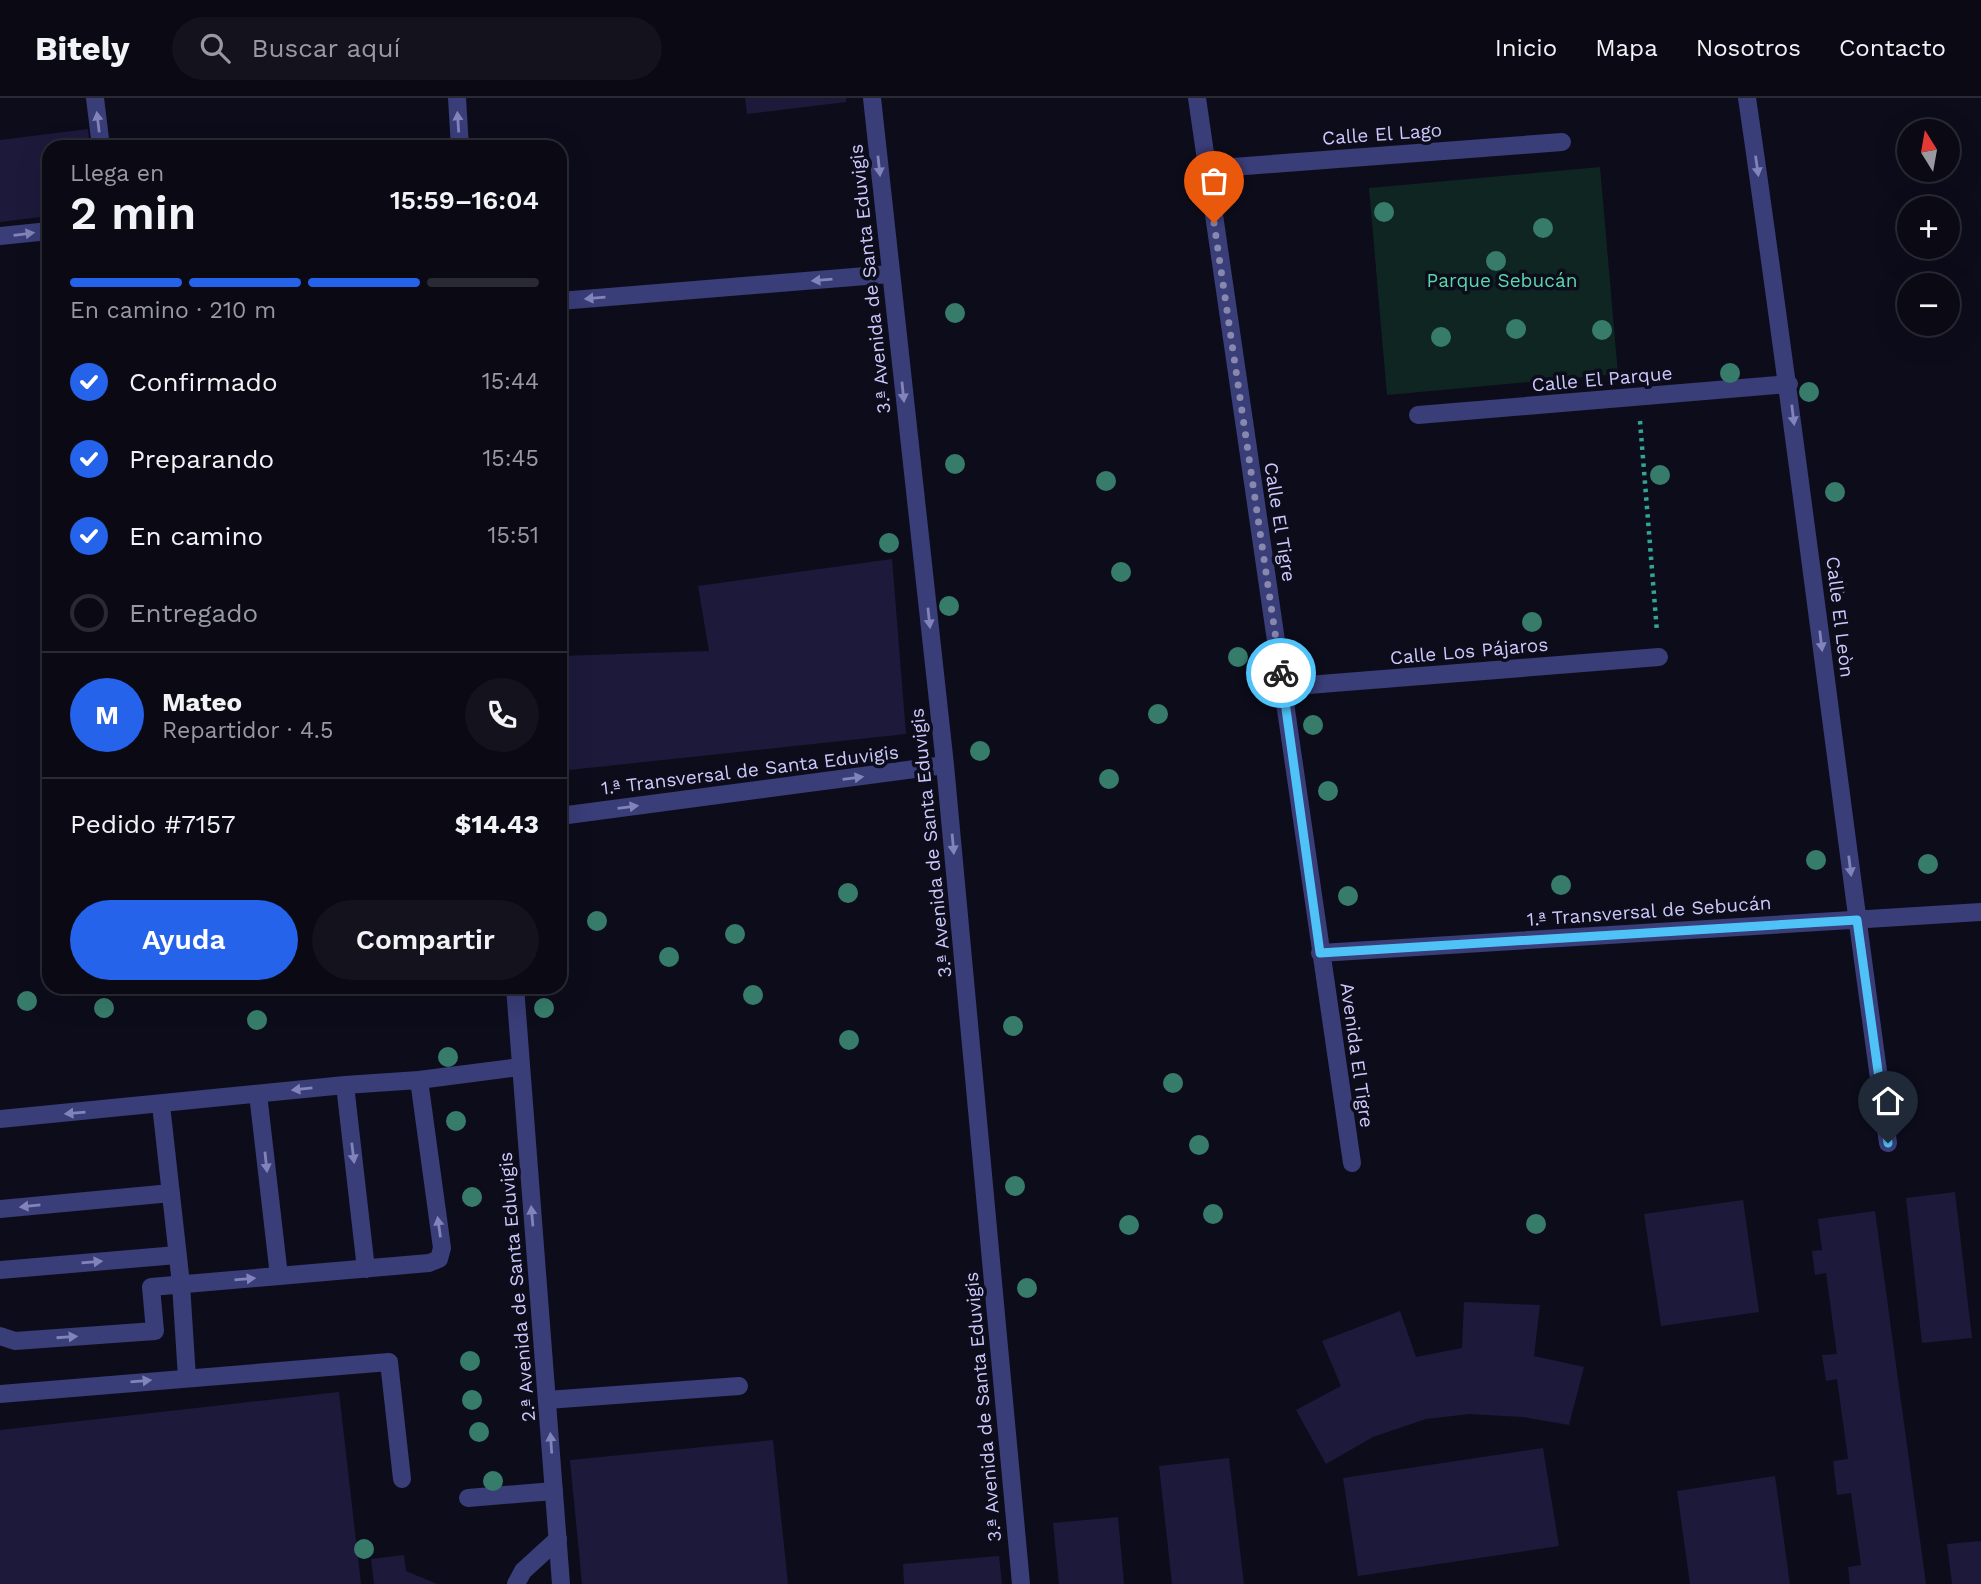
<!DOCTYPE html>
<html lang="es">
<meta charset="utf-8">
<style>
body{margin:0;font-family:"Work Sans",sans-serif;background:#13121d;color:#f1f3f6;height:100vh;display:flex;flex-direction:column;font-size:26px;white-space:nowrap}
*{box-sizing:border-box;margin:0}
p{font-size:23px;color:#999aa0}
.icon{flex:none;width:38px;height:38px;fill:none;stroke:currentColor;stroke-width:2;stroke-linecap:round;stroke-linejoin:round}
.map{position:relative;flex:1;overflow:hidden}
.details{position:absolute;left:42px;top:42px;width:525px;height:854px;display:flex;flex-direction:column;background:#0a0914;border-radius:21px;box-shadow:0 7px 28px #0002,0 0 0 2px #2a2a34}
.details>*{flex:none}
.needle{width:46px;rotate:349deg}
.controls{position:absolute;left:1897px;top:21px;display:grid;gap:14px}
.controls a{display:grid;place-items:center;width:63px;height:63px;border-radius:50%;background:#0a0914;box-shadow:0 7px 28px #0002,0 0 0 2px #2a2a34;font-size:35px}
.pin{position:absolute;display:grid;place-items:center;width:60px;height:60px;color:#fff;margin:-72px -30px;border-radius:50% 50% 50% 0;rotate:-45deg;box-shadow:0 0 7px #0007}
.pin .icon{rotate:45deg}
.courier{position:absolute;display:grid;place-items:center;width:70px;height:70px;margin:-35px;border:5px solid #4fc3f7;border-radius:50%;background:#fff;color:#222;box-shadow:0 2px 9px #0007}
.head em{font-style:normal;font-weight:600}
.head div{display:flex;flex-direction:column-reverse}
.head{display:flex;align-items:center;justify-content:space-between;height:119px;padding:0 28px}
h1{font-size:46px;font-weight:600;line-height:52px}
.bar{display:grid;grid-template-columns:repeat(4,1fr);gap:10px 7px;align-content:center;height:84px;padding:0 28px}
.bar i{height:9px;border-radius:5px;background:#2a2a34}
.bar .selected{background:#2563eb}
.bar p{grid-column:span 4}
.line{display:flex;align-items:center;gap:18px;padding:0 28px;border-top:2px solid #2a2a34}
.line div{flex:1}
.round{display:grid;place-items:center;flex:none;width:74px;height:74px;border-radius:37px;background:#13121d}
ol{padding:0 28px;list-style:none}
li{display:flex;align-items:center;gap:21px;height:77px}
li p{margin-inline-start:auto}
li .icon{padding:7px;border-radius:50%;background:#2563eb;color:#fff;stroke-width:4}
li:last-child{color:#999aa0}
li i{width:38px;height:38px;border:4px solid #2a2a34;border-radius:50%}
.action{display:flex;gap:14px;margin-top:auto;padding:14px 28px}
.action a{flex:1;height:80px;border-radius:42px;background:#2563eb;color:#fff;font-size:28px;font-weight:600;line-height:80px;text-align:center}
.action a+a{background:#13121d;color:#f1f3f6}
header{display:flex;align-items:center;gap:42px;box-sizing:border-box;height:98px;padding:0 35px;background:#0a0914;border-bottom:2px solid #2a2a34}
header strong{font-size:33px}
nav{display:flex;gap:38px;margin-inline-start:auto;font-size:24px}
.search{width:490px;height:63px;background:#13121d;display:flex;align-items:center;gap:18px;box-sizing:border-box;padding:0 24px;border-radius:38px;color:#999aa0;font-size:26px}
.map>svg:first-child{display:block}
</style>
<header>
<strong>Bitely</strong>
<div class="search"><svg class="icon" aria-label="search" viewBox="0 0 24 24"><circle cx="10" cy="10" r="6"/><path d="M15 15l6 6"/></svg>Buscar aquí</div>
<nav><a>Inicio</a><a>Mapa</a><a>Nosotros</a><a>Contacto</a></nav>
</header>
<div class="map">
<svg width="1981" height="1486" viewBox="0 0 1981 1486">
<rect width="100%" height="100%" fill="#0d0c1b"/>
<path fill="#0f2522" d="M1600 69 1618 276 1387 297 1369 90Z"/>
<path fill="#1d193b" d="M745 0H846V4L747 16Z
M88 31 90 49H49V118L0 124V42Z
M892 461 906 636 560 673V558L709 553 698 488Z
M1955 1094 1972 1240 1922 1245 1906 1100Z
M1743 1102 1759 1214 1661 1228 1644 1116Z
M1875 1113 1926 1486H1850L1848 1469 1861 1467 1851 1395 1837 1397 1833 1363 1848 1361 1837 1281 1826 1283 1822 1257 1837 1256 1826 1175 1815 1177 1812 1153 1822 1152 1818 1121Z
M1464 1204 1540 1207 1534 1258 1584 1269 1569 1327 1522 1319 1470 1316 1426 1321 1373 1339 1326 1366 1296 1312 1341 1288 1322 1243 1400 1213 1416 1259 1462 1250Z
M339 1294 361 1486H0V1332Z
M773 1342 788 1486H582L570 1362Z
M1543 1350 1559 1448 1358 1478 1343 1380Z
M1229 1360 1244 1486H1172L1159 1368Z
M1775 1378 1790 1486H1690L1677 1393Z
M1118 1419 1124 1486H1059L1053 1425Z
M1981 1443V1486H1952L1947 1446Z
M404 1457 406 1473 437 1486H374L371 1461Z
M999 1458 1002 1486H904L903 1466Z"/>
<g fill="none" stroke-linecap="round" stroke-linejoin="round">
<path stroke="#32a694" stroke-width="4.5" stroke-dasharray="3.5 5" stroke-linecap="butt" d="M1640 323 1657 534"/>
<path stroke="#393d78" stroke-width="18" d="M95 0 101 49
M0 138 49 133
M345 987 366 1171
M258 996 279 1178
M161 1007 181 1186 187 1280
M0 1021 345 987 419 982 520 969
M0 1111 171 1095
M0 1172 177 1157
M0 1238 15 1243 155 1233 151 1189 429 1165 439 1161 442 1150 419 982
M0 1296 389 1264 402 1381
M547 1302 739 1288
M468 1400 554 1393
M516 1486 523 1473 558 1441"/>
<path stroke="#393d78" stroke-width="18" d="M457 0 460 49
M872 0 945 667 1021 1486
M1197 0 1352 1065
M1747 0C1798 348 1839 697 1888 1045
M1206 71 1562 44
M560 203 890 176
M1418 317 1789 286
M1283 589 1659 559
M560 718 945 667
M1320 855 1981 814
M515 889 561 1486"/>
</g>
<g fill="#377c6a">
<circle cx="1384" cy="114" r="10"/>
<circle cx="1543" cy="130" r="10"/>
<circle cx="1496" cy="163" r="10"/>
<circle cx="955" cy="215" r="10"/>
<circle cx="1516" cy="231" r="10"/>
<circle cx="1602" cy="232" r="10"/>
<circle cx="1441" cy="239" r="10"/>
<circle cx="1730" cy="275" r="10"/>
<circle cx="1809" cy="294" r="10"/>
<circle cx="955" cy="366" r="10"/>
<circle cx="1660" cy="377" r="10"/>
<circle cx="1106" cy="383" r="10"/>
<circle cx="1835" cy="394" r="10"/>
<circle cx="889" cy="445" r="10"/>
<circle cx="1121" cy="474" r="10"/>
<circle cx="1837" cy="488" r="10"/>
<circle cx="949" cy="508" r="10"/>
<circle cx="1532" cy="524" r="10"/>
<circle cx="1238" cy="559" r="10"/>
<circle cx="1158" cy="616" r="10"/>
<circle cx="1313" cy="627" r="10"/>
<circle cx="980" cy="653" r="10"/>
<circle cx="1109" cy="681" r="10"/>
<circle cx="1328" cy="693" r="10"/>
<circle cx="1816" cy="762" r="10"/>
<circle cx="1928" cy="766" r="10"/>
<circle cx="1561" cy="787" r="10"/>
<circle cx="848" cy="795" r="10"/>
<circle cx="1348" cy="798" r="10"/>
<circle cx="597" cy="823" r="10"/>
<circle cx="735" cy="836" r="10"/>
<circle cx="669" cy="859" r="10"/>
<circle cx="753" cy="897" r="10"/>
<circle cx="27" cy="903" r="10"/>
<circle cx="104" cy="910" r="10"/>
<circle cx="544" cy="910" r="10"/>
<circle cx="257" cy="922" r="10"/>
<circle cx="1013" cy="928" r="10"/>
<circle cx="849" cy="942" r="10"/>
<circle cx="448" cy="959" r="10"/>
<circle cx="1173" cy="985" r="10"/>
<circle cx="456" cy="1023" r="10"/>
<circle cx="1199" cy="1047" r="10"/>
<circle cx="1015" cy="1088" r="10"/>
<circle cx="472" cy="1099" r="10"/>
<circle cx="1213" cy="1116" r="10"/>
<circle cx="1536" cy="1126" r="10"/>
<circle cx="1129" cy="1127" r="10"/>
<circle cx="1027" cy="1190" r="10"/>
<circle cx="470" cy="1263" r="10"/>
<circle cx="472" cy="1302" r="10"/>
<circle cx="479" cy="1334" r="10"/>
<circle cx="493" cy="1383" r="10"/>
<circle cx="364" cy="1451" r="10"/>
</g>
<defs><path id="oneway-solid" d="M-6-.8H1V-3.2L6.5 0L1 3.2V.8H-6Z" transform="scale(1.75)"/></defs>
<g fill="#8283ba">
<use href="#oneway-solid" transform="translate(98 24) rotate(-97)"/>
<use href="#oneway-solid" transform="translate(458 24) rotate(-94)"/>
<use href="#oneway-solid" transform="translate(879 68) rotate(84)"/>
<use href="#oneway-solid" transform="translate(1757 68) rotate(82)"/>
<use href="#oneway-solid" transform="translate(24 136) rotate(-7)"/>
<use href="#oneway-solid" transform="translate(822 182) rotate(175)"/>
<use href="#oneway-solid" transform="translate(595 200) rotate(175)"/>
<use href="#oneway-solid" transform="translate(903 294) rotate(84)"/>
<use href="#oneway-solid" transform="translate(1793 317) rotate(83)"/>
<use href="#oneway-solid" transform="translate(929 520) rotate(84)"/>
<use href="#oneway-solid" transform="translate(1821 543) rotate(83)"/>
<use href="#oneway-solid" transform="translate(853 680) rotate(-7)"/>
<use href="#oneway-solid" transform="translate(628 709) rotate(-7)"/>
<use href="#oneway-solid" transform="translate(953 746) rotate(85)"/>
<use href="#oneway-solid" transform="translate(1850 768) rotate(83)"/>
<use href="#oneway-solid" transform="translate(302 991) rotate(174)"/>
<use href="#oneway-solid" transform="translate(75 1015) rotate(175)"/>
<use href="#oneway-solid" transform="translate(353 1055) rotate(83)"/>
<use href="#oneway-solid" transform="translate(266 1064) rotate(84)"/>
<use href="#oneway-solid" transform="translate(30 1108) rotate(174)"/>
<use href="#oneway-solid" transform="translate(532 1118) rotate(-95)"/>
<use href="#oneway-solid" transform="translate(439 1129) rotate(-98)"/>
<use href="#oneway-solid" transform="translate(92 1164) rotate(-5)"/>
<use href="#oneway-solid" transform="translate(245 1181) rotate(-5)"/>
<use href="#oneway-solid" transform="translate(67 1239) rotate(-4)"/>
<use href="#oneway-solid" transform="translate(141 1283) rotate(-5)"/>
<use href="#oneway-solid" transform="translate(551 1345) rotate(-94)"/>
</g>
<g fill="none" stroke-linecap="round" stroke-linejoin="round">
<path stroke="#8887ad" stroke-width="7" stroke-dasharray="0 12.6" d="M1214 125 1281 575"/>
<path stroke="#4fc3f7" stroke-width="9" d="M1281 575 1320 855 1857 822 1888 1045"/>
</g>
<g text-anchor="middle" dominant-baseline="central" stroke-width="7" stroke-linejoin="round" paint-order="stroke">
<g font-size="19" fill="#cac9fc" stroke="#0d0c1b">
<text transform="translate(1382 36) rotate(-4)">Calle El Lago</text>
<text transform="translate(870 181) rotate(-96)">3.ª Avenida de Santa Eduvigis</text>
<text transform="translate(1602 281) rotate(-5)">Calle El Parque</text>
<text transform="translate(1280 424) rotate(81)">Calle El Tigre</text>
<text transform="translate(1840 519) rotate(83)">Calle El Leòn</text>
<text transform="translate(1469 553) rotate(-5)">Calle Los Pájaros</text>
<text transform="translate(750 672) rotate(-7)">1.ª Transversal de Santa Eduvigis</text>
<text transform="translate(931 745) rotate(-96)">3.ª Avenida de Santa Eduvigis</text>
<text transform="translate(1649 813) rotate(-4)">1.ª Transversal de Sebucán</text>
<text transform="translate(1357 957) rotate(82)">Avenida El Tigre</text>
<text transform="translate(517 1189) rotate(-95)">2.ª Avenida de Santa Eduvigis</text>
<text transform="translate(983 1309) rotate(-95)">3.ª Avenida de Santa Eduvigis</text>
</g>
<g font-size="19" fill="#5ad7ab" stroke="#0d0c1b">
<text x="1502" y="182">Parque Sebucán</text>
</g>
</g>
</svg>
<div class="controls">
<a><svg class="needle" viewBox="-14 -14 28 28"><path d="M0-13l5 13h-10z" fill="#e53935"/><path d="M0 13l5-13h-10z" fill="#999aa0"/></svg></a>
<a>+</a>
<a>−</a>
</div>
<div class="pin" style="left:1214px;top:125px;background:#ea580c"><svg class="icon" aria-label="bag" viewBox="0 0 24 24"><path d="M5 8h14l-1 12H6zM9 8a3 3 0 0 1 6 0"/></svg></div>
<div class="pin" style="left:1888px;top:1045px;background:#1f2937"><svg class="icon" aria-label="home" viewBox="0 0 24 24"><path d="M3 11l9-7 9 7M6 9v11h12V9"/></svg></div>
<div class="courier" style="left:1281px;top:575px"><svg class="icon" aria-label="bike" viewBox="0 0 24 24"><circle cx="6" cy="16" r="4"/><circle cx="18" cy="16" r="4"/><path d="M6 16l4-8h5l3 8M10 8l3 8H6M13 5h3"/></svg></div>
<section class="details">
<div class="head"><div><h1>2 min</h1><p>Llega en</p></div><em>15:59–16:04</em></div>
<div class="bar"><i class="selected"></i><i class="selected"></i><i class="selected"></i><i></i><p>En camino · 210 m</p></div>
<ol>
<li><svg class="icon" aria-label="check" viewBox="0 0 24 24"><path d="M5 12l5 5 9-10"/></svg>Confirmado<p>15:44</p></li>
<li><svg class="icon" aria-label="check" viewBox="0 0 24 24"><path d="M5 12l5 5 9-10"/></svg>Preparando<p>15:45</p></li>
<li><svg class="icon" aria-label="check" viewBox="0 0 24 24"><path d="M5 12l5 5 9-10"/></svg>En camino<p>15:51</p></li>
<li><i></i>Entregado</li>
</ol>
<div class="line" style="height:126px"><b class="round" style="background:#2563eb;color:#fff">M</b><div><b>Mateo</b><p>Repartidor · 4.5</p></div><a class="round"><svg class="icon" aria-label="phone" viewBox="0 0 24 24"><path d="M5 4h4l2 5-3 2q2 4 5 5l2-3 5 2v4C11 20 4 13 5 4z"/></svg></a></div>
<div class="line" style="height:91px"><div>Pedido #7157</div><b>$14.43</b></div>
<div class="action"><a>Ayuda</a><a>Compartir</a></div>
</section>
</div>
